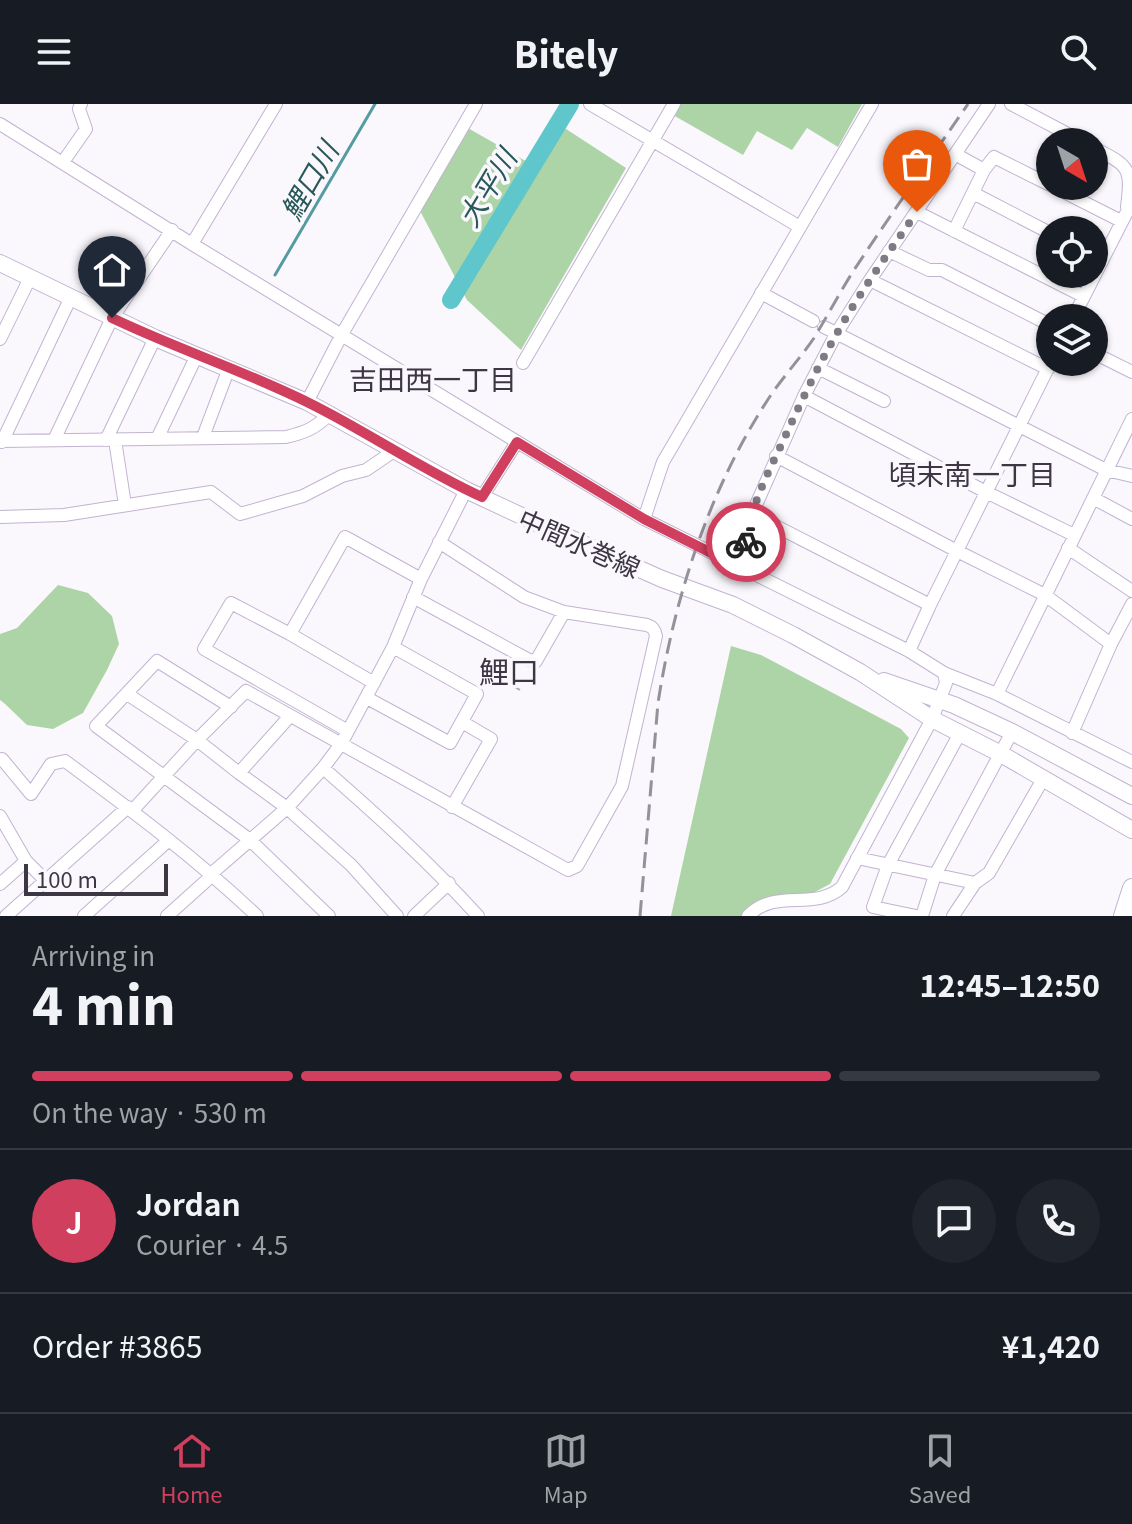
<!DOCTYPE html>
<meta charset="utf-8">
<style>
body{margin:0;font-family:Georgia,"Noto Sans JP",serif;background:#20242c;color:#f1f3f6;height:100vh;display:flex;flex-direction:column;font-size:30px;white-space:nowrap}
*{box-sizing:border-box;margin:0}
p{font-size:26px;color:#9ea1a6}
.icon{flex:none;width:44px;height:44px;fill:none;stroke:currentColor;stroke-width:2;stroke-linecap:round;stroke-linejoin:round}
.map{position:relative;height:812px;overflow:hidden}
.side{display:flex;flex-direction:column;background:#171b24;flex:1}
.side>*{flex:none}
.needle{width:52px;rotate:141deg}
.tools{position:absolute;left:1036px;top:24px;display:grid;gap:16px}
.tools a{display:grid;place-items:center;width:72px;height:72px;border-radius:50%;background:#171b24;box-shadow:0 2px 6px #0004;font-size:40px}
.scale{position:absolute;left:24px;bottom:20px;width:144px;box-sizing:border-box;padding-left:8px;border:4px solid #3d3743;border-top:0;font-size:22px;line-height:28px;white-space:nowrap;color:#3d3743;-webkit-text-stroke:6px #faf7fd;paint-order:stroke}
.pin{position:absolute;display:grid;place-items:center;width:68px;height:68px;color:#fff;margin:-82px -34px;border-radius:50% 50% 50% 0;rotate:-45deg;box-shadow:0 0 8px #0007}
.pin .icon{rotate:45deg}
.courier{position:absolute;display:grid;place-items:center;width:80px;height:80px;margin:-40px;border:6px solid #d0405e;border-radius:50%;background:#fff;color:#222;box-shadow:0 2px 10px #0007}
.overview em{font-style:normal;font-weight:800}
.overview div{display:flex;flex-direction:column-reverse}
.overview{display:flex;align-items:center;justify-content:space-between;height:136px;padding:0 32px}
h1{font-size:52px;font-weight:800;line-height:60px}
.bar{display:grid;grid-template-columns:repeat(4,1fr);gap:12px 8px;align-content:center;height:96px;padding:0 32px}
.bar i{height:10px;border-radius:6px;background:#363941}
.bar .current{background:#d0405e}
.bar p{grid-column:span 4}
.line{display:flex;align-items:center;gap:20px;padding:0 32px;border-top:2px solid #363941}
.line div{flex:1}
.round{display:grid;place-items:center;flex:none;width:84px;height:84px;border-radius:42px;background:#20242c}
header{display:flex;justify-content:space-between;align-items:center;height:104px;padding:0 32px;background:#171b24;font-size:36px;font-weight:800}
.tabs{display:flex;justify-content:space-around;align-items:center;height:112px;border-top:2px solid #363941;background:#171b24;font-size:22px;color:#9ea1a6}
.tabs a{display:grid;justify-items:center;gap:4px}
.tabs .current{color:#d0405e}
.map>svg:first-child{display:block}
</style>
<header><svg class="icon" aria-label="menu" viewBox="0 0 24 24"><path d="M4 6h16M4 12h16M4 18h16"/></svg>Bitely<svg class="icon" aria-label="search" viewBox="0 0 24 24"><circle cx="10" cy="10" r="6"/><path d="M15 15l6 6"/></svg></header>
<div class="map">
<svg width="1132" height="812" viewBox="0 0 1132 812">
<rect width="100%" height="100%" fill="#faf7fd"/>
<path fill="#add4a7" d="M680 0H862L838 43 807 24 792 46 757 27 743 51 673 11Z
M466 23 538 64 563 23 626 64 521 246 467 196 418 103Z
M58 481 88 489 112 512 119 540 107 566 83 609 53 625 27 621 4 599 0 596V530L17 524Z
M731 542 761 551 901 625 909 634 830 780 792 800 754 808 747 812H671Z"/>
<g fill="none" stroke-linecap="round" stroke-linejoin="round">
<path stroke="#559ca2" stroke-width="3" d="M275 171 375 0"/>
<path stroke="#5fc7cb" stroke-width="18" d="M451 196 570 0"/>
<g stroke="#c1b4d1" stroke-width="14">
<path id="minor" d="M590 0 800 123
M1011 0 1083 38
M0 20 192 140 644 415 663 358 872 0
M1094 44C1129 62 1132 63 1127 103
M955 50 984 66
M63 58 86 25 79 5 81 0
M1052 82 1121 117
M973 89 1050 129
M917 108 1083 192
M954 127 984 66 994 53 1050 81
M192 140 276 0
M889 147 929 166H942L1050 221
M870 176 1048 265
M761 189 813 217
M1073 214 1132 98
M824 223 1106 366 1132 372
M0 235 30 174
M1094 249 1132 268
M523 259 674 0
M818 264 884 297
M804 292 986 388 1074 431
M307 298 342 230 476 0
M203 333 229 264
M157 335 197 251
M54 336 112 214 172 126
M106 336 155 234
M115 336 125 401
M0 337 286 333C307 328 315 324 330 310
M2 338 71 193
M776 352 957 447 1045 491 1111 540
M482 393 517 338
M1093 394 1132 415
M752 410 930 501
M0 413 64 411 211 388 240 410 303 392 342 372 366 366 394 347
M644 415 909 547 944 569 946 579 932 615 842 783C814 808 776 783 748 812
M1068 444 1132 487
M741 464 752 410 804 292 836 230 870 176 989 0
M413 493 529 556 536 557 564 508
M290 530 374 579
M909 547 930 501 1051 258
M944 569 997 590 1132 658
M127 590 197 636 239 669 287 704 351 761 397 812
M997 590 1132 315
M367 594 450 639 477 590 393 543
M231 603 157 557 96 622 250 736 329 812
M348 627 204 545 231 499 290 530 345 433 421 475
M1072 629 1111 540 1132 500
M2 655 31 690 51 660 65 657C131 706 197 755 257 812
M323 664C378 712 429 758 478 812
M239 669 290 612
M452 703 491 635 462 618
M133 706 197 636 246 587 568 766 577 762 622 682 656 532C655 526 653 523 647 521L564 508 524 493 439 438
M0 712 26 757
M857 754 975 779
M0 780 26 757 46 777
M6 812 128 703
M84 812 169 736
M167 812 206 777 211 770 287 704 323 664 341 640 393 543 421 475 466 386
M414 812 449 779
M916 812 873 803 888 761 960 629
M922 812 935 771 1012 628
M953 812 975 779 989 769 1043 675"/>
</g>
<g stroke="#c1b4d1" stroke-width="18">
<path id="major" d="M0 159 155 234 307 298 466 386 545 423 662 475 733 501 793 531 860 568 932 615 1001 650 1132 726
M884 577 954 601 1012 628 1132 692"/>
</g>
<g stroke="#c1b4d1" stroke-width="20">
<path id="highway" d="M1123 812 1132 784"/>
</g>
<path stroke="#aca8b1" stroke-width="2" stroke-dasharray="8 4" stroke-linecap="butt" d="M485 582 495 571 520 586"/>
<use href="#minor" stroke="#fff" stroke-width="12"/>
<use href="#major" stroke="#fff" stroke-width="16"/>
<use href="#highway" stroke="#fff" stroke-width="18"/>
<path stroke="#95919a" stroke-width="3" stroke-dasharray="16 8" stroke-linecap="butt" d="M640 812 658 599C674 495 709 386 767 297 781 275 799 256 814 234 828 211 840 188 854 166 891 110 930 55 968 0"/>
</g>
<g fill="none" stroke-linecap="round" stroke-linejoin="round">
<path stroke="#7f7a84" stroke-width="8" stroke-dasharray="0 14.4" d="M746 438C750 403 769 367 784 335 800 300 817 264 836 231 860 188 889 148 917 108"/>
<path stroke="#d0405e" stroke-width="10" d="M112 214C177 245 245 267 309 299 368 328 422 366 482 393L517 338 644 415 741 464 746 438"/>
</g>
<g text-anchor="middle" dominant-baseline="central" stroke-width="7" stroke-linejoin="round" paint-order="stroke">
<g font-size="26" fill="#3d3743" stroke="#faf7fd">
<text transform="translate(580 438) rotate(24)">中間水巻線</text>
</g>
<g font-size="28" font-style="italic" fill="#295859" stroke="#faf7fd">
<text transform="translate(308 76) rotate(-60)">鯉口川</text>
<text transform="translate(486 83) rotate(-59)">大平川</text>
</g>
<g font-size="28" fill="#3d3743" stroke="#faf7fd">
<text x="433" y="274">吉田西一丁目</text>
<text x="972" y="369">頃末南一丁目</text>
</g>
<g font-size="30" fill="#3d3743" stroke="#faf7fd">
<text x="509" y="566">鯉口</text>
</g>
</g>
</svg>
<div class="tools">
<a><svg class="needle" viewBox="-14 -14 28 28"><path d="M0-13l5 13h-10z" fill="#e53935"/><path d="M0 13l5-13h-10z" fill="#9ea1a6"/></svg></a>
<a><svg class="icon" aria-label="locate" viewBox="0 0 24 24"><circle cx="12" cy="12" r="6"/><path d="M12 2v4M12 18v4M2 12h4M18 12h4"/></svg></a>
<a><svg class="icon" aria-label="layers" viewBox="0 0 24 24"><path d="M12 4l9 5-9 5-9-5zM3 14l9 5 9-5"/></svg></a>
</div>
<div class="scale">100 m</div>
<div class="pin" style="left:917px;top:108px;background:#ea580c"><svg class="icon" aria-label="bag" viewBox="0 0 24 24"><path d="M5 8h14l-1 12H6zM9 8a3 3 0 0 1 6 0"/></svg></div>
<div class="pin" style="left:112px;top:214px;background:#1f2937"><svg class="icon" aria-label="home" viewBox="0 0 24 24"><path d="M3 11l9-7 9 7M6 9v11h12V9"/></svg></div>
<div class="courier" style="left:746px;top:438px"><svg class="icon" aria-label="bike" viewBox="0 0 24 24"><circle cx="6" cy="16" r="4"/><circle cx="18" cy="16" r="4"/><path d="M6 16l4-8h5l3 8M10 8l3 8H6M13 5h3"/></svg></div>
</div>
<section class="side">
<div class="overview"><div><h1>4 min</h1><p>Arriving in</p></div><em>12:45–12:50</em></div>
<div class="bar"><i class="current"></i><i class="current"></i><i class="current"></i><i></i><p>On the way · 530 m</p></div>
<div class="line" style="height:144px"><b class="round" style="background:#d0405e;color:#fff">J</b><div><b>Jordan</b><p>Courier · 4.5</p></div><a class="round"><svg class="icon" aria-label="chat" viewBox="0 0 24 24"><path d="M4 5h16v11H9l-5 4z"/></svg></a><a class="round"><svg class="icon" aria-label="phone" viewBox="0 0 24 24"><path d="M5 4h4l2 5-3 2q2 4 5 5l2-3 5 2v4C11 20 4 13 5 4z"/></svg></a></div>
<div class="line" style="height:104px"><div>Order #3865</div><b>¥1,420</b></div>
</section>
<nav class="tabs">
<a class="current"><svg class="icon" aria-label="home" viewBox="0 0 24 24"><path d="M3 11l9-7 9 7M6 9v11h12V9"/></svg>Home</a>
<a><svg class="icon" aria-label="map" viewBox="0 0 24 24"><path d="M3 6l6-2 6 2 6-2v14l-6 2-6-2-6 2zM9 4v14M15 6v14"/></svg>Map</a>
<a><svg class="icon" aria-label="saved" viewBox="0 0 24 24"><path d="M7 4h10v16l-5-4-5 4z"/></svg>Saved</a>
</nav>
